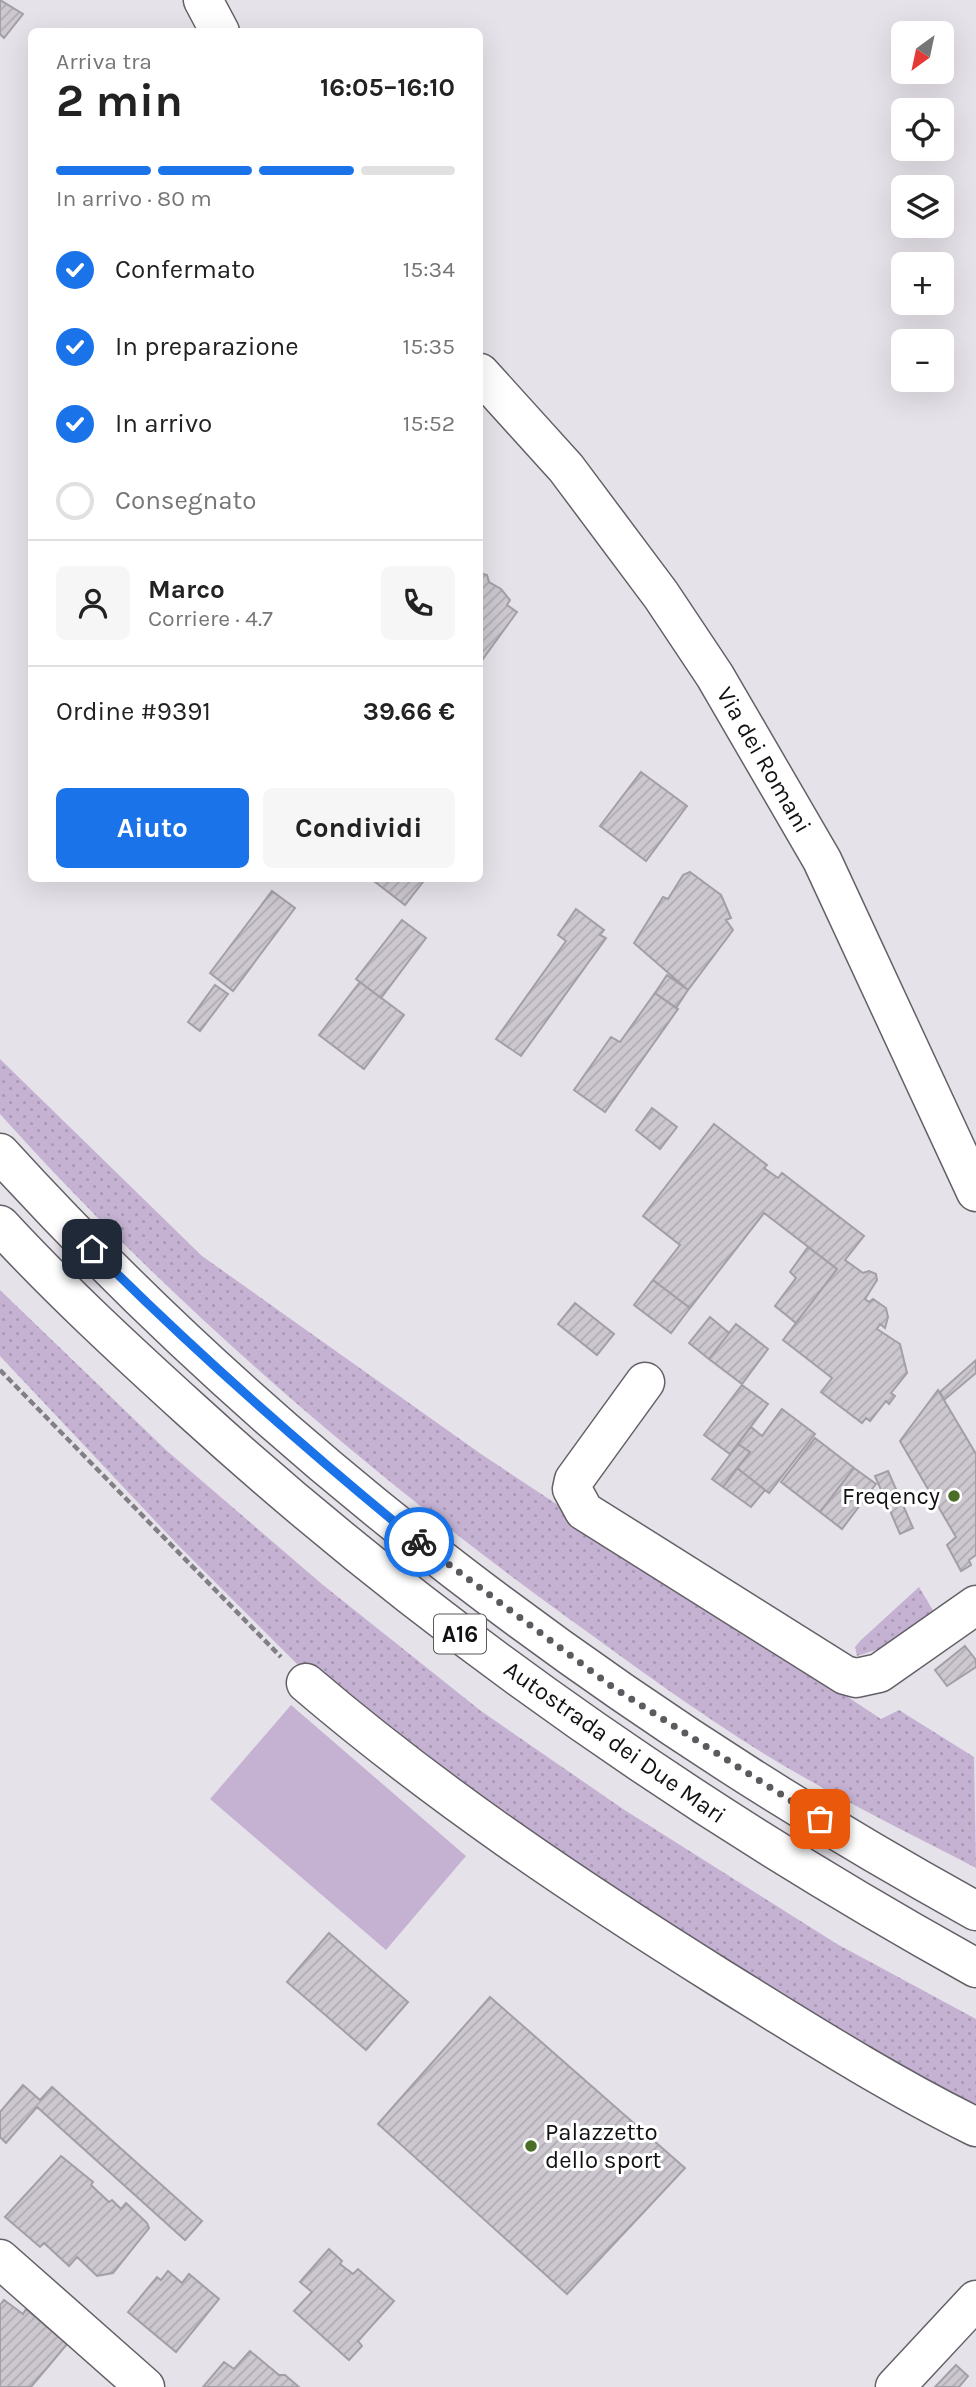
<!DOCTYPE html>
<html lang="it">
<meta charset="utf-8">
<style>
body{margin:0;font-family:Karla,sans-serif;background:#f6f6f6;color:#222;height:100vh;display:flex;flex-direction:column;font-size:26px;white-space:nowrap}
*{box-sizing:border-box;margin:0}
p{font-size:23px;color:#767676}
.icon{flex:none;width:38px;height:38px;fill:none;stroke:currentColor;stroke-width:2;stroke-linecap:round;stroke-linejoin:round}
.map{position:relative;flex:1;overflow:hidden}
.panel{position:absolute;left:28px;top:28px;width:455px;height:854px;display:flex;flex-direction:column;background:#fff;border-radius:10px;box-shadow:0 7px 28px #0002}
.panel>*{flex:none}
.needle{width:46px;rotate:213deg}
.controls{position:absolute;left:891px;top:21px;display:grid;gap:14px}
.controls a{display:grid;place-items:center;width:63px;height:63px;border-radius:10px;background:#fff;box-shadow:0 7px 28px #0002;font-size:35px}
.pin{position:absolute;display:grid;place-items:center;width:60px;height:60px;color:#fff;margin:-30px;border-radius:14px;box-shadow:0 4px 10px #0006}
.courier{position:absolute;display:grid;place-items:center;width:70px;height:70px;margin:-35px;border:5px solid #1a73e8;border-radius:50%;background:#fff;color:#222;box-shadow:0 2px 9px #0007}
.summary em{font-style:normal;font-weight:700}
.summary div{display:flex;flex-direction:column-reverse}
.summary{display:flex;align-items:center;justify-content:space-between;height:119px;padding:0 28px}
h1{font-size:46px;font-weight:700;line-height:52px}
.bar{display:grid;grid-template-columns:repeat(4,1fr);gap:10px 7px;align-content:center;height:84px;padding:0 28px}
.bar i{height:9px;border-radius:5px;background:#e0e0e0}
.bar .current{background:#1a73e8}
.bar p{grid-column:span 4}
.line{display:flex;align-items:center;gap:18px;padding:0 28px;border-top:2px solid #e0e0e0}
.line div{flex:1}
.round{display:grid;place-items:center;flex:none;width:74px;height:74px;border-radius:10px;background:#f6f6f6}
ol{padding:0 28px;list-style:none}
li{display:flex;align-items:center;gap:21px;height:77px}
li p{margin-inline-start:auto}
li .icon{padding:7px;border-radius:50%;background:#1a73e8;color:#fff;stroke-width:4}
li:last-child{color:#767676}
li i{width:38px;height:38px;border:4px solid #e0e0e0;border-radius:50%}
.primary-button{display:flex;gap:14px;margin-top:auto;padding:14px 28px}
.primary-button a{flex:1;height:80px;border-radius:10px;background:#1a73e8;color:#fff;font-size:28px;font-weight:700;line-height:80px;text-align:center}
.primary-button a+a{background:#f6f6f6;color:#222}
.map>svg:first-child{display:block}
</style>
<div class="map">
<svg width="976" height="2387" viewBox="0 0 976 2387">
<defs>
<pattern id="grass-dots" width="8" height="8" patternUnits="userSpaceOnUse" patternTransform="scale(1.75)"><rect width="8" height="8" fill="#c5b2d3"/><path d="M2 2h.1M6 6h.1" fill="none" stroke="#a898b4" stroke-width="1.8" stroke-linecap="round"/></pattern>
<pattern id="building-hatch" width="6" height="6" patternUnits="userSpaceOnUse" patternTransform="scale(1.75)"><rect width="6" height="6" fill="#cdc8d0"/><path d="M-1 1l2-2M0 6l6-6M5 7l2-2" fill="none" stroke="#afabb2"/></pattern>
</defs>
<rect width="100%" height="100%" fill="#e6e2e9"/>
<path fill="url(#grass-dots)" d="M0 1059 202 1256 481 1454 881 1719 899 1710 974 1757 976 1868C917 1837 857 1808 800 1775 719 1729 643 1672 568 1618 363 1469 169 1302 0 1114Z
M0 1290 166 1450 323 1585 481 1711 623 1809 837 1944 976 2019V2118L611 1902 312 1679 176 1543 0 1356Z
M919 1587 934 1612 888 1646 857 1656 855 1647 861 1640Z"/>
<path fill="#c5b2d3" d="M291 1705 466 1856 386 1950 210 1799Z"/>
<path fill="url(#building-hatch)" stroke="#a39fa6" stroke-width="2" d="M0 0 23 14 4 38 0 34Z
M480 573 487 575 489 582 501 589 510 600 507 605 517 612 480 663Z
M641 772 687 806 646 861 600 826Z
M690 872 721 895 731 918 726 920 733 930 688 990 634 943 663 897 668 899 683 875Z
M370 878H426L405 905Z
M272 891 295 908 233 991 210 973Z
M576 909 604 930 600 935 606 938 521 1056 496 1039 566 941 558 935Z
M402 920 426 938 381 998 356 979Z
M667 975 688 990 676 1008 655 993Z
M360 982 404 1015 364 1069 319 1035Z
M215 985 228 994 200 1031 188 1022Z
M655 993 678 1009 605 1112 574 1090 611 1037 620 1042Z
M652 1108 677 1127 660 1149 636 1130Z
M714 1124 767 1165 764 1168 778 1178 782 1173 864 1236 845 1260 863 1273 869 1271 876 1274 877 1280 865 1299 869 1302 873 1299 886 1308 888 1317 885 1328 880 1324 877 1329 900 1344 907 1373 891 1393 895 1396 889 1404 886 1401 870 1421 866 1418 862 1423 821 1392 832 1378 783 1340 837 1269 764 1213 690 1308 653 1280 680 1245 643 1216Z
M808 1247 837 1269 796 1323 775 1306 796 1278 790 1272Z
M653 1280 690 1308 671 1333 634 1305Z
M575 1303 614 1334 597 1355 558 1324Z
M710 1317 729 1333 709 1359 689 1343Z
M736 1324 768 1349 742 1384 709 1359Z
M976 1360V1373L944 1400 940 1392Z
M742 1385 768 1404 730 1454 704 1435Z
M938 1390 976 1454V1555L969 1560 971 1565 961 1571 947 1545 956 1537 900 1441Z
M782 1409 815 1434 769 1493 737 1468 750 1452 738 1444 751 1427 762 1436Z
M815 1438 854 1468 820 1512 781 1482Z
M738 1444 750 1452 723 1487 712 1479Z
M737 1468 765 1490 751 1507 723 1487Z
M854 1468 876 1484 842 1529 820 1512Z
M888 1471 913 1528 900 1534 875 1476Z
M965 1646 976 1660V1667L947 1686 935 1670Z
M329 1933 408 2002 366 2050 287 1982Z
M490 1997 685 2168 567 2294 378 2124Z
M23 2085 40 2100 52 2087 202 2221 185 2240 37 2107 6 2143 0 2137V2112Z
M61 2156 93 2182 91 2185 109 2202 112 2200 121 2209 126 2203 147 2223 149 2228 113 2273 97 2276 77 2257 69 2266 44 2243 40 2247 5 2217Z
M329 2249 342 2261 340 2264 353 2274 358 2269 394 2301 358 2341 362 2346 349 2360 294 2311 312 2292 300 2282Z
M168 2271 182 2283 189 2274 219 2299 176 2352 128 2312 157 2277 161 2280Z
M4 2300 23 2314 26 2309 67 2344 31 2387H0V2305Z
M250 2351 279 2375H285L299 2387H203L224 2362 234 2369Z
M956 2365 968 2376 959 2387H935Z"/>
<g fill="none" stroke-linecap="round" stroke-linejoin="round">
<g stroke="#646067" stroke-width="41">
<path id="minor" d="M645 1382 574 1480 572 1489 584 1511 845 1675 856 1678 879 1673 976 1605
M306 1683C436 1794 576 1888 720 1978 804 2030 887 2083 976 2127
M0 2259 145 2387
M895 2387 976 2300"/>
</g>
<g stroke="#646067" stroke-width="41">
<path id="major" d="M203 0 220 32
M480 373 566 468 661 595 715 676 822 860 976 1192"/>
</g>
<g stroke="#646067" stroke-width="41">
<path id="highway" d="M0 1153C279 1459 614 1711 976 1911
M0 1225C60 1290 126 1351 191 1410 429 1627 695 1812 976 1968"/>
</g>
<path stroke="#827f84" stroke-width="4.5" stroke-dasharray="7 3.5" stroke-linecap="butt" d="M0 1370 281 1657"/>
<use href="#minor" stroke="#fff" stroke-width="38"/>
<use href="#major" stroke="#fff" stroke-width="38"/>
<use href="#highway" stroke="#fff" stroke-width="38"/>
</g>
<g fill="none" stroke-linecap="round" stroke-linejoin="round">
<path stroke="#5c5a5e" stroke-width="7" stroke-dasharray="0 12.6" d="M419 1542 614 1688 820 1819"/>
<path stroke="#1a73e8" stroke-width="9" d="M92 1249C196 1353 305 1449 419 1542"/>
</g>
<g fill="#4a6e27" stroke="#fff" stroke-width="2.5">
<circle cx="954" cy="1496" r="7"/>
<circle cx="531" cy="2146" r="7"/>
</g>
<g text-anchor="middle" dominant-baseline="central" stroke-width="6" stroke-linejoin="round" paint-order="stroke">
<rect fill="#fff" stroke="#59585a" stroke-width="2" x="434" y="1614.5" width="52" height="39" rx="5"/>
<g font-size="23" font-weight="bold" fill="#121013">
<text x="460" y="1634">A16</text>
</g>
<g font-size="24" fill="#121013" stroke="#fff">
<text transform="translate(764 760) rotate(60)">Via dei Romani</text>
<text transform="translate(615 1742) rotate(35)">Autostrada dei Due Mari</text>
</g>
<g font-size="24" fill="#121013" stroke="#fff" text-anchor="end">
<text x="940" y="1496">Freqency</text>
<text x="545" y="2132" text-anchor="start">Palazzetto<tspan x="545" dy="28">dello sport</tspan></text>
</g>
</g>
</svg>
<div class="controls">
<a><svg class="needle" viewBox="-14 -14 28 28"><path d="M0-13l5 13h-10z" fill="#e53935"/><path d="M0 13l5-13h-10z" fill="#767676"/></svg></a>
<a><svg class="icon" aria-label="locate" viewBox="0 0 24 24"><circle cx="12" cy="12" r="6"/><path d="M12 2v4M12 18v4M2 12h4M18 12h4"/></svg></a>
<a><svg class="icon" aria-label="layers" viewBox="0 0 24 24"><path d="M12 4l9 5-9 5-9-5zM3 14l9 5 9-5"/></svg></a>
<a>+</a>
<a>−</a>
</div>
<div class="pin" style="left:820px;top:1819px;background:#ea580c"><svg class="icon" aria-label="bag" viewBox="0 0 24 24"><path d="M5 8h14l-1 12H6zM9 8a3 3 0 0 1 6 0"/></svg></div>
<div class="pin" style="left:92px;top:1249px;background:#1f2937"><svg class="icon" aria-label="home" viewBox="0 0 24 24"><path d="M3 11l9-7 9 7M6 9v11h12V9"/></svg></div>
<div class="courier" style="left:419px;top:1542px"><svg class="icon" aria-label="bike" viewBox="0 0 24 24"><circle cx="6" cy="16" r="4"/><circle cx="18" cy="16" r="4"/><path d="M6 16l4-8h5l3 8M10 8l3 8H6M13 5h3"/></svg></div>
<section class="panel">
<div class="summary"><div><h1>2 min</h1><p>Arriva tra</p></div><em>16:05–16:10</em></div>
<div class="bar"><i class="current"></i><i class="current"></i><i class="current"></i><i></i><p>In arrivo · 80 m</p></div>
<ol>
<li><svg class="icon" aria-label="check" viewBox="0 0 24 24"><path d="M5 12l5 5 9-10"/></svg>Confermato<p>15:34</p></li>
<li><svg class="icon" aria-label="check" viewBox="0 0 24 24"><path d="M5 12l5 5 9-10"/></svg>In preparazione<p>15:35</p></li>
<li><svg class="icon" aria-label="check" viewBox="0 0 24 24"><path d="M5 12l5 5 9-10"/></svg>In arrivo<p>15:52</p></li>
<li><i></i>Consegnato</li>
</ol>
<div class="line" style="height:126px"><a class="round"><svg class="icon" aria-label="person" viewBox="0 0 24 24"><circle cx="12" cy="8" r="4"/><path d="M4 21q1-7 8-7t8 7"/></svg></a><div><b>Marco</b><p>Corriere · 4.7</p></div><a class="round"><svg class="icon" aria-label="phone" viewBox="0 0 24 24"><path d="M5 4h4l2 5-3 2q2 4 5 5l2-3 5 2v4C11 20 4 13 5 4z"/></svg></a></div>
<div class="line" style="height:91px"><div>Ordine #9391</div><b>39.66 €</b></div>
<div class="primary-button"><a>Aiuto</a><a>Condividi</a></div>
</section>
</div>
